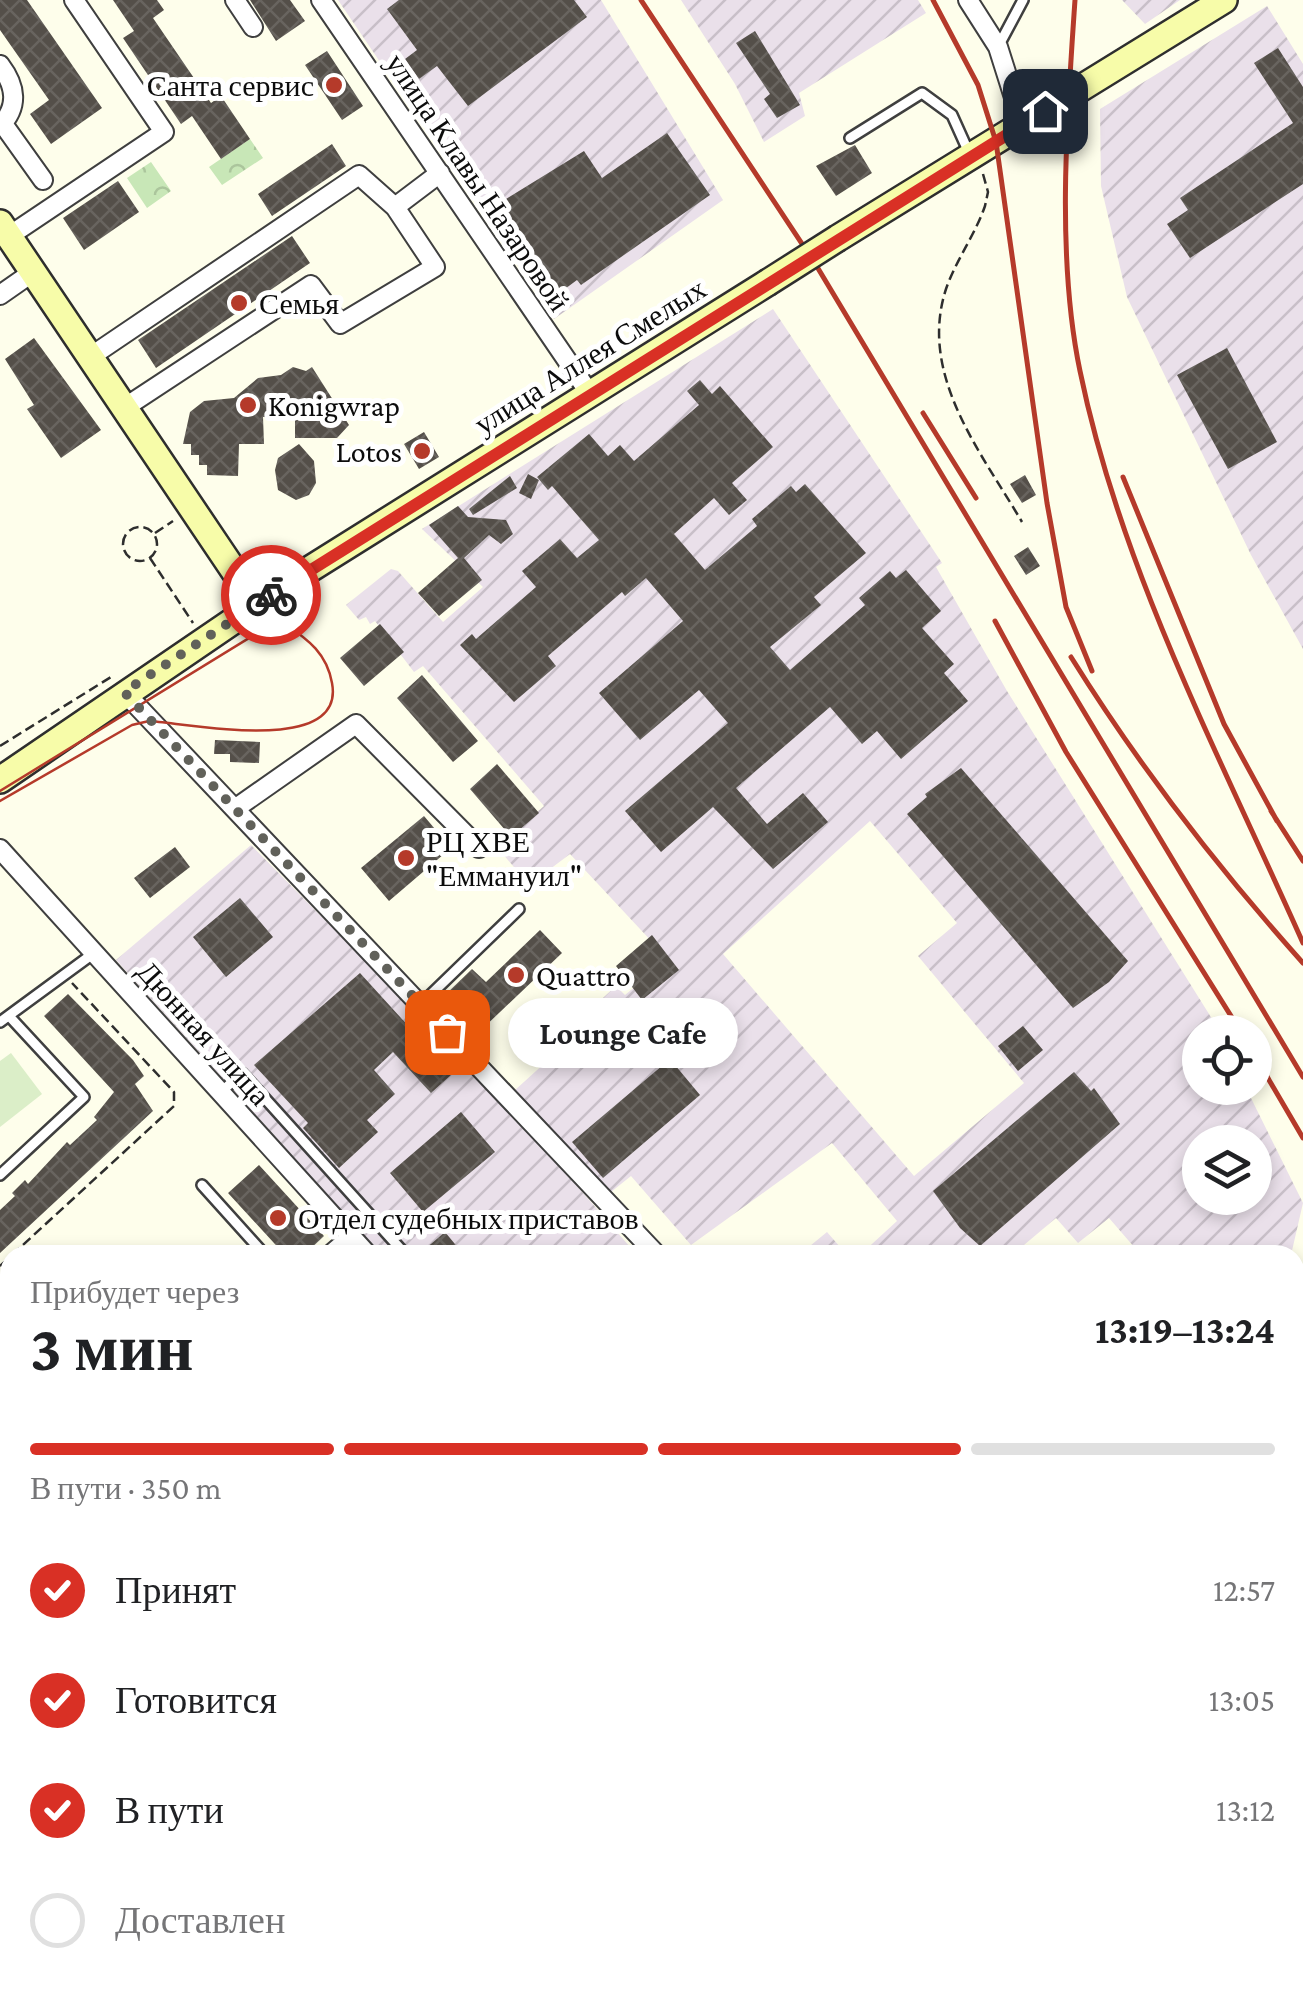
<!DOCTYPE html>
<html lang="ru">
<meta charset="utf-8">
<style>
body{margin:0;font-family:"Crimson Pro",serif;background:#f2f2f2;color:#202124;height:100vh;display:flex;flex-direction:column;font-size:38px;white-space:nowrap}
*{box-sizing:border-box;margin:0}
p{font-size:32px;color:#757577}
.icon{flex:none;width:55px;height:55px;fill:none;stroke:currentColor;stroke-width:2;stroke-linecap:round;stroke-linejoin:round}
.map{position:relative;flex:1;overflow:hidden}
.drawer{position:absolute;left:0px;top:1245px;width:1305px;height:752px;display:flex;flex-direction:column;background:#fff;border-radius:30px 30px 0 0;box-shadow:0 5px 15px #0003}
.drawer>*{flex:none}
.fabs{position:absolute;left:1182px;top:1015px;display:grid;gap:20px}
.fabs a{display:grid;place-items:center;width:90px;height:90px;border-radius:50%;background:#fff;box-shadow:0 5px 15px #0003;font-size:50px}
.pin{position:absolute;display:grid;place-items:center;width:85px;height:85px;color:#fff;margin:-42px;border-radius:20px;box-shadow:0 5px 15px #0006}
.courier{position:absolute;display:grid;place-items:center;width:100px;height:100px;margin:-50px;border:8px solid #d93025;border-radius:50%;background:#fff;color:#222;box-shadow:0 2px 12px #0007}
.bubble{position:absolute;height:70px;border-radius:35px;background:#fff;box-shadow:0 5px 15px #0003;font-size:32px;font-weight:700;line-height:70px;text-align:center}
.summary em{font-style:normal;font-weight:700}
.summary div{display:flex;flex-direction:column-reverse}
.summary{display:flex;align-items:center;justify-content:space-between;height:170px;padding:0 30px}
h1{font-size:65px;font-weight:700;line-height:75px}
.bar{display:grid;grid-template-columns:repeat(4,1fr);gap:15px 10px;align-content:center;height:120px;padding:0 30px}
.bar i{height:12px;border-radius:8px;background:#e0e0e0}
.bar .selected{background:#d93025}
.bar p{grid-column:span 4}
ol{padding:0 30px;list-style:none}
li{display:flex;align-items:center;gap:30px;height:110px}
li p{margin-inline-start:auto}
li .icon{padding:10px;border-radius:50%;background:#d93025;color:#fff;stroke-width:4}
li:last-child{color:#757577}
li i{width:55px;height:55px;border:5px solid #e0e0e0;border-radius:50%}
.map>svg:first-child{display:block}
</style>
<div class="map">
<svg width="1303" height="1996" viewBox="0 0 1303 1996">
<defs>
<pattern id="industrial-furrows" width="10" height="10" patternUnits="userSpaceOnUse" patternTransform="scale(2.5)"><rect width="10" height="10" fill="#eae0ea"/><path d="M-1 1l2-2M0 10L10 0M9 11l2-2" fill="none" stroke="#c8bfc8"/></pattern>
<pattern id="park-crowns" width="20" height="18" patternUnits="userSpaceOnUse" patternTransform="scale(2.5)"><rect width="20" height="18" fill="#c8e7b7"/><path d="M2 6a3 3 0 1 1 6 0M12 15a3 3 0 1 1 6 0" fill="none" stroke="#abc59c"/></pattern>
<pattern id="building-cross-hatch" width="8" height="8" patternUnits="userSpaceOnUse" patternTransform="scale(2.5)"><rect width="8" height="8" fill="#544f49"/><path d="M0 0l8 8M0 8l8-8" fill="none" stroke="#68645f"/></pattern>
</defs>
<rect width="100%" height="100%" fill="#fefeeb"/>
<path fill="url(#industrial-furrows)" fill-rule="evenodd" d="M338 0H601L723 200 554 319Z
M681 0H918L926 13 799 93 805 116 764 142 735 84Z
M1122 0H1180L1145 24Z
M1267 6 1303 64V649L1251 555 1127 297 1101 186 1100 109Z
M773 309 942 563 936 567 1007 691 1214 1022 1219 1032H1200V1088H1246L1303 1203 1291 1255H1141L1109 1218 1078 1243 1056 1218 1012 1255H860L897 1221 832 1143 691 1245 631 1176 611 1192 514 1091 547 1061 541 1055 616 986 625 995 668 959 570 854 529 885 497 847 544 806 423 666 414 672 375 621 370 624 366 617 359 620 346 605 391 569 398 571 443 622 483 587 422 529ZM870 821 957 923 918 956 1024 1083 914 1176 723 954ZM1200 1142H1255V1198H1200Z
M251 845 505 1103 637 1255H382L116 960Z
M827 1232 847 1255H799Z
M1295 1347 1303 1371V1432L1295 1435Z
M10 1553V1988H1155L1148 1996H0V1560Z
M1295 1813 1303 1820V1945L1295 1936Z"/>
<path fill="url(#park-crowns)" d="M250 139 263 158 222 185 209 167Z
M151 162 171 191 147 208 127 178Z"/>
<path fill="#dbeec8" d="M11 1053 42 1094 0 1127V1061Z"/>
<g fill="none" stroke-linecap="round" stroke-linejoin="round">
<path stroke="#b2d0f3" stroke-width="30" d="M1300 1284 1303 1318"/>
</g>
<path fill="url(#building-cross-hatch)" d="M0 0H27L102 108 51 144 30 114 49 100 0 30Z
M113 0H157L164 10 153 18 211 103 221 96 250 139 221 159 192 116 181 124 123 38 134 31Z
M250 0H290L305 21 276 41Z
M399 0H574L587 17 468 106 437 66 419 79 405 59 417 50 387 9Z
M755 31 800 105 777 118 764 99 770 94 736 43Z
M1278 48 1303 87V184L1190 258 1167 224 1188 210 1180 198 1293 123 1254 63Z
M327 51 363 106 342 120 305 65Z
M667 133 710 195 581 285 577 280 550 300 485 212 584 151 602 178Z
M332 144 346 166 272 216 258 194Z
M855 145 872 173 836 196 816 166Z
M118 181 139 212 84 250 63 218Z
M292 236 310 263 156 368 138 340Z
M34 338 101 430 61 458 27 409 34 405 5 359Z
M1227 348 1277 442 1228 469 1177 375Z
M293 367 306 371 312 367 349 425 337 438H295V418L263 417 264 444H239L238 476 207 475V465H199V455H191V444H183L190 412 204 401 234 398 258 378 281 375Z
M700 380 712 394 720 386 773 447 732 483 747 500 729 515 714 498 674 534 705 570 757 526 752 519 791 486 796 492 805 484 866 553 814 597 821 605 770 647 790 670 865 605 859 598 890 571 896 578 906 570 941 611 922 628 954 664 944 673 968 701 901 759 877 731 862 744 830 707 736 788 767 824 803 793 828 822 773 869 713 807 661 852 625 811 728 723 699 690 640 740 599 693 683 621 646 578 625 596 622 592 548 656 556 666 514 702 460 645 472 634 476 639 536 587 522 571 560 539 577 558 599 540 552 486 548 490 537 477 589 434 608 456 620 445 634 461 699 405 687 391Z
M424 432 439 457 419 469 404 444Z
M299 444 314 461 316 483 309 495 296 500 278 490 275 470 278 458Z
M528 474 539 480 531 499 519 493Z
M1025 475 1036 495 1022 503 1010 484Z
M510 476 517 488 473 515 469 509Z
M458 506 468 517 506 520 513 534 501 544 489 535 464 558 482 580 439 616 418 593 458 558 429 525Z
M1028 547 1040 566 1026 575 1014 556Z
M380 624 404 652 364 686 340 658Z
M422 675 478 741 453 762 397 698Z
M215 740 260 742 259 763 230 762V754H214Z
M497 764 539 813 511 837 470 789Z
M961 768 1128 961 1109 982 1073 1008 907 814 927 797 925 794Z
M424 816 451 848 389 901 361 868Z
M175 847 190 867 150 898 134 878Z
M240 898 273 937 226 977 193 937Z
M540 930 562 953 479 1032 444 996 472 969 486 982Z
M652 935 679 970 642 1000 616 966Z
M360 973 452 1074 431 1093 393 1052 374 1070 395 1094 367 1120 378 1132 339 1168 303 1128 308 1123 254 1065Z
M68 994 133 1060 144 1076 135 1084 153 1111 0 1253V1210L15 1196 12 1193 25 1180 28 1184 67 1142 70 1145 97 1120 94 1117 114 1092 44 1016Z
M1023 1026 1043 1050 1018 1071 998 1046Z
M670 1059 700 1095 603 1178 572 1142Z
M1074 1072 1091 1091 1094 1088 1120 1124 980 1246 960 1228 933 1191Z
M461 1112 495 1152 423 1212 390 1173Z
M259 1165 324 1236 304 1255H285L228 1193Z
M445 1232 464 1255H418Z"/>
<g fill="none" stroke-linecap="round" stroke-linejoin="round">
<g stroke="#3f3f3f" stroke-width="14">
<path id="lane" d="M999 45 1023 0
M850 138 922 93 952 115 970 155
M421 1004 519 909
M0 1022 94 953
M221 1092 242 1073 406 1255
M0 1175 84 1097 9 1016
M202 1185 265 1255
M0 1968 10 1982
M14 1988 20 1996"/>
</g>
<g stroke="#3f3f3f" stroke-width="22">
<path id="street" d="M235 0 253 27
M321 0 590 394
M968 0 998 47 1023 126
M0 65C16 86 19 107 0 126
M3 124 43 180
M9 236 164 132 74 0
M0 295 33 272
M90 357 359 175 395 207 440 173
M124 408 311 285 340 324 435 267 395 207
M124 692 657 1255
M236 808 356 724 479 848
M0 849 368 1255
M330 1255 351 1237
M0 1462 10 1473
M0 1538 10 1530
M1202 1988 1212 1996"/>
</g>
<g stroke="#2e2e2e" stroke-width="30">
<path id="secondary" d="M0 223 257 605
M838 238 1224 0
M0 780 299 576 767 283"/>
</g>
<path stroke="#2e2e2e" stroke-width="2.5" stroke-dasharray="10 5" stroke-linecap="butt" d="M983 174 988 192 985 206C975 235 956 260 946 289 918 375 981 452 1022 522
M123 544a17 17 0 1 1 34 0a17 17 0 1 1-34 0Z
M155 533 173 521
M150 558 193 623
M0 746 111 677
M12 1255 174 1106V1092L72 983
M0 1266 10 1257"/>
<use href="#lane" stroke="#fff" stroke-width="9"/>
<use href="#street" stroke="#fff" stroke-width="18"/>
<use href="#secondary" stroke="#f7fca9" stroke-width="25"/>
<path stroke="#b53a2a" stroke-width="2.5" d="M0 791 267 627 285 624C309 640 327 654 332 683 346 757 187 723 149 721L132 725 0 801"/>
<path stroke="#b53a2a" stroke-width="5" d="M641 0 816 265 1303 1077
M933 0 978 85 996 142 1047 503 1066 607 1092 671
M1075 0C1067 116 1056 257 1080 371 1121 571 1221 758 1303 943
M923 413 976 498
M1123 477 1224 724 1277 821
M995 621 1066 752 1241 1032
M1071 657C1139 766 1217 867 1303 963
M1271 811 1303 861
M1255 1056 1303 1138
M1299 1996 1303 1990"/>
<g stroke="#2e2e2e" stroke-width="30" stroke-linecap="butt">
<path id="secondary-bridge" d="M767 283 838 238"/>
</g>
<use href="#secondary-bridge" stroke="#f7fca9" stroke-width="25"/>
</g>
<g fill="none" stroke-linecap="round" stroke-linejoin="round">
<path stroke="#61615a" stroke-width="10" stroke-dasharray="0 18" d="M271 595 124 692 447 1032"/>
<path stroke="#d93025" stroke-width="12" d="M271 595 1045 111"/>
</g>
<g fill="#b53a2a" stroke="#fff" stroke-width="4">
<circle cx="334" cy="85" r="10"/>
<circle cx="239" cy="303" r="10"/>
<circle cx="248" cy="405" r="10"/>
<circle cx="422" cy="451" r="10"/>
<circle cx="406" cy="858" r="10"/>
<circle cx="516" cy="975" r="10"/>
<circle cx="278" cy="1218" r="10"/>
</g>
<g text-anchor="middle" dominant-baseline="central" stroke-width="10" stroke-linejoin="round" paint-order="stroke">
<g font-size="30" fill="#0c0c0c" stroke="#fff" text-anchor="start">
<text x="314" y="85" text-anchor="end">Санта сервис</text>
<text x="259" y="303">Семья</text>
<text x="268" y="405">Konigwrap</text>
<text x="402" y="451" text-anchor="end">Lotos</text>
<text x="426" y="841">РЦ ХВЕ<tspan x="426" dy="34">"Еммануил"</tspan></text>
<text x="536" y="975">Quattro</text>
<text x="298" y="1218">Отдел судебных приставов</text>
</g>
<g font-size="30" fill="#0c0c0c" stroke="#fff">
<text transform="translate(478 182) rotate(56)">улица Клавы Назаровой</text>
<text transform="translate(590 356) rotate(-32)">улица Аллея Смелых</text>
<text transform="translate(204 1033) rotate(48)">Дюнная улица</text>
</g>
</g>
</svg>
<div class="fabs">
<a><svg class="icon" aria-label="locate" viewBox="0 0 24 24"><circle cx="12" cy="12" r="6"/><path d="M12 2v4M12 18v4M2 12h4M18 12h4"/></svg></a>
<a><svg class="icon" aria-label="layers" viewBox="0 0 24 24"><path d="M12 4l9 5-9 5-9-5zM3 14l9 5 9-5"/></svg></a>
</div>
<div class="pin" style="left:447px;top:1032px;background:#ea580c"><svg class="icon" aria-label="bag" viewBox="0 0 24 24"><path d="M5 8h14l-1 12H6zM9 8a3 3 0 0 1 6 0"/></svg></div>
<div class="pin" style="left:1045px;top:111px;background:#1f2937"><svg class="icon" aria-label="home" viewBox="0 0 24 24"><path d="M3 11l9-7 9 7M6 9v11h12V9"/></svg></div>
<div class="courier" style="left:271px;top:595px"><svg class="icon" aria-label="bike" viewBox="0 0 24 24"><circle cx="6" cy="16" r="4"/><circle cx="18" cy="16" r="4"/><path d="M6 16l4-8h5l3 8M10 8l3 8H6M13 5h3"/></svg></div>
<div class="bubble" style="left:508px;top:998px;width:230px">Lounge Cafe</div>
<section class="drawer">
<div class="summary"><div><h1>3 мин</h1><p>Прибудет через</p></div><em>13:19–13:24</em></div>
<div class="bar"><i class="selected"></i><i class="selected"></i><i class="selected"></i><i></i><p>В пути · 350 m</p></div>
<ol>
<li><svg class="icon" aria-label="check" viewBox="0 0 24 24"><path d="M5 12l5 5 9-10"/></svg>Принят<p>12:57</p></li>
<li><svg class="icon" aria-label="check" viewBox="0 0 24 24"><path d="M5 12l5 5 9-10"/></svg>Готовится<p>13:05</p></li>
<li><svg class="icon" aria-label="check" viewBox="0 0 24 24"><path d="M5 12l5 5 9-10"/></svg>В пути<p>13:12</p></li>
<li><i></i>Доставлен</li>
</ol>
</section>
</div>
